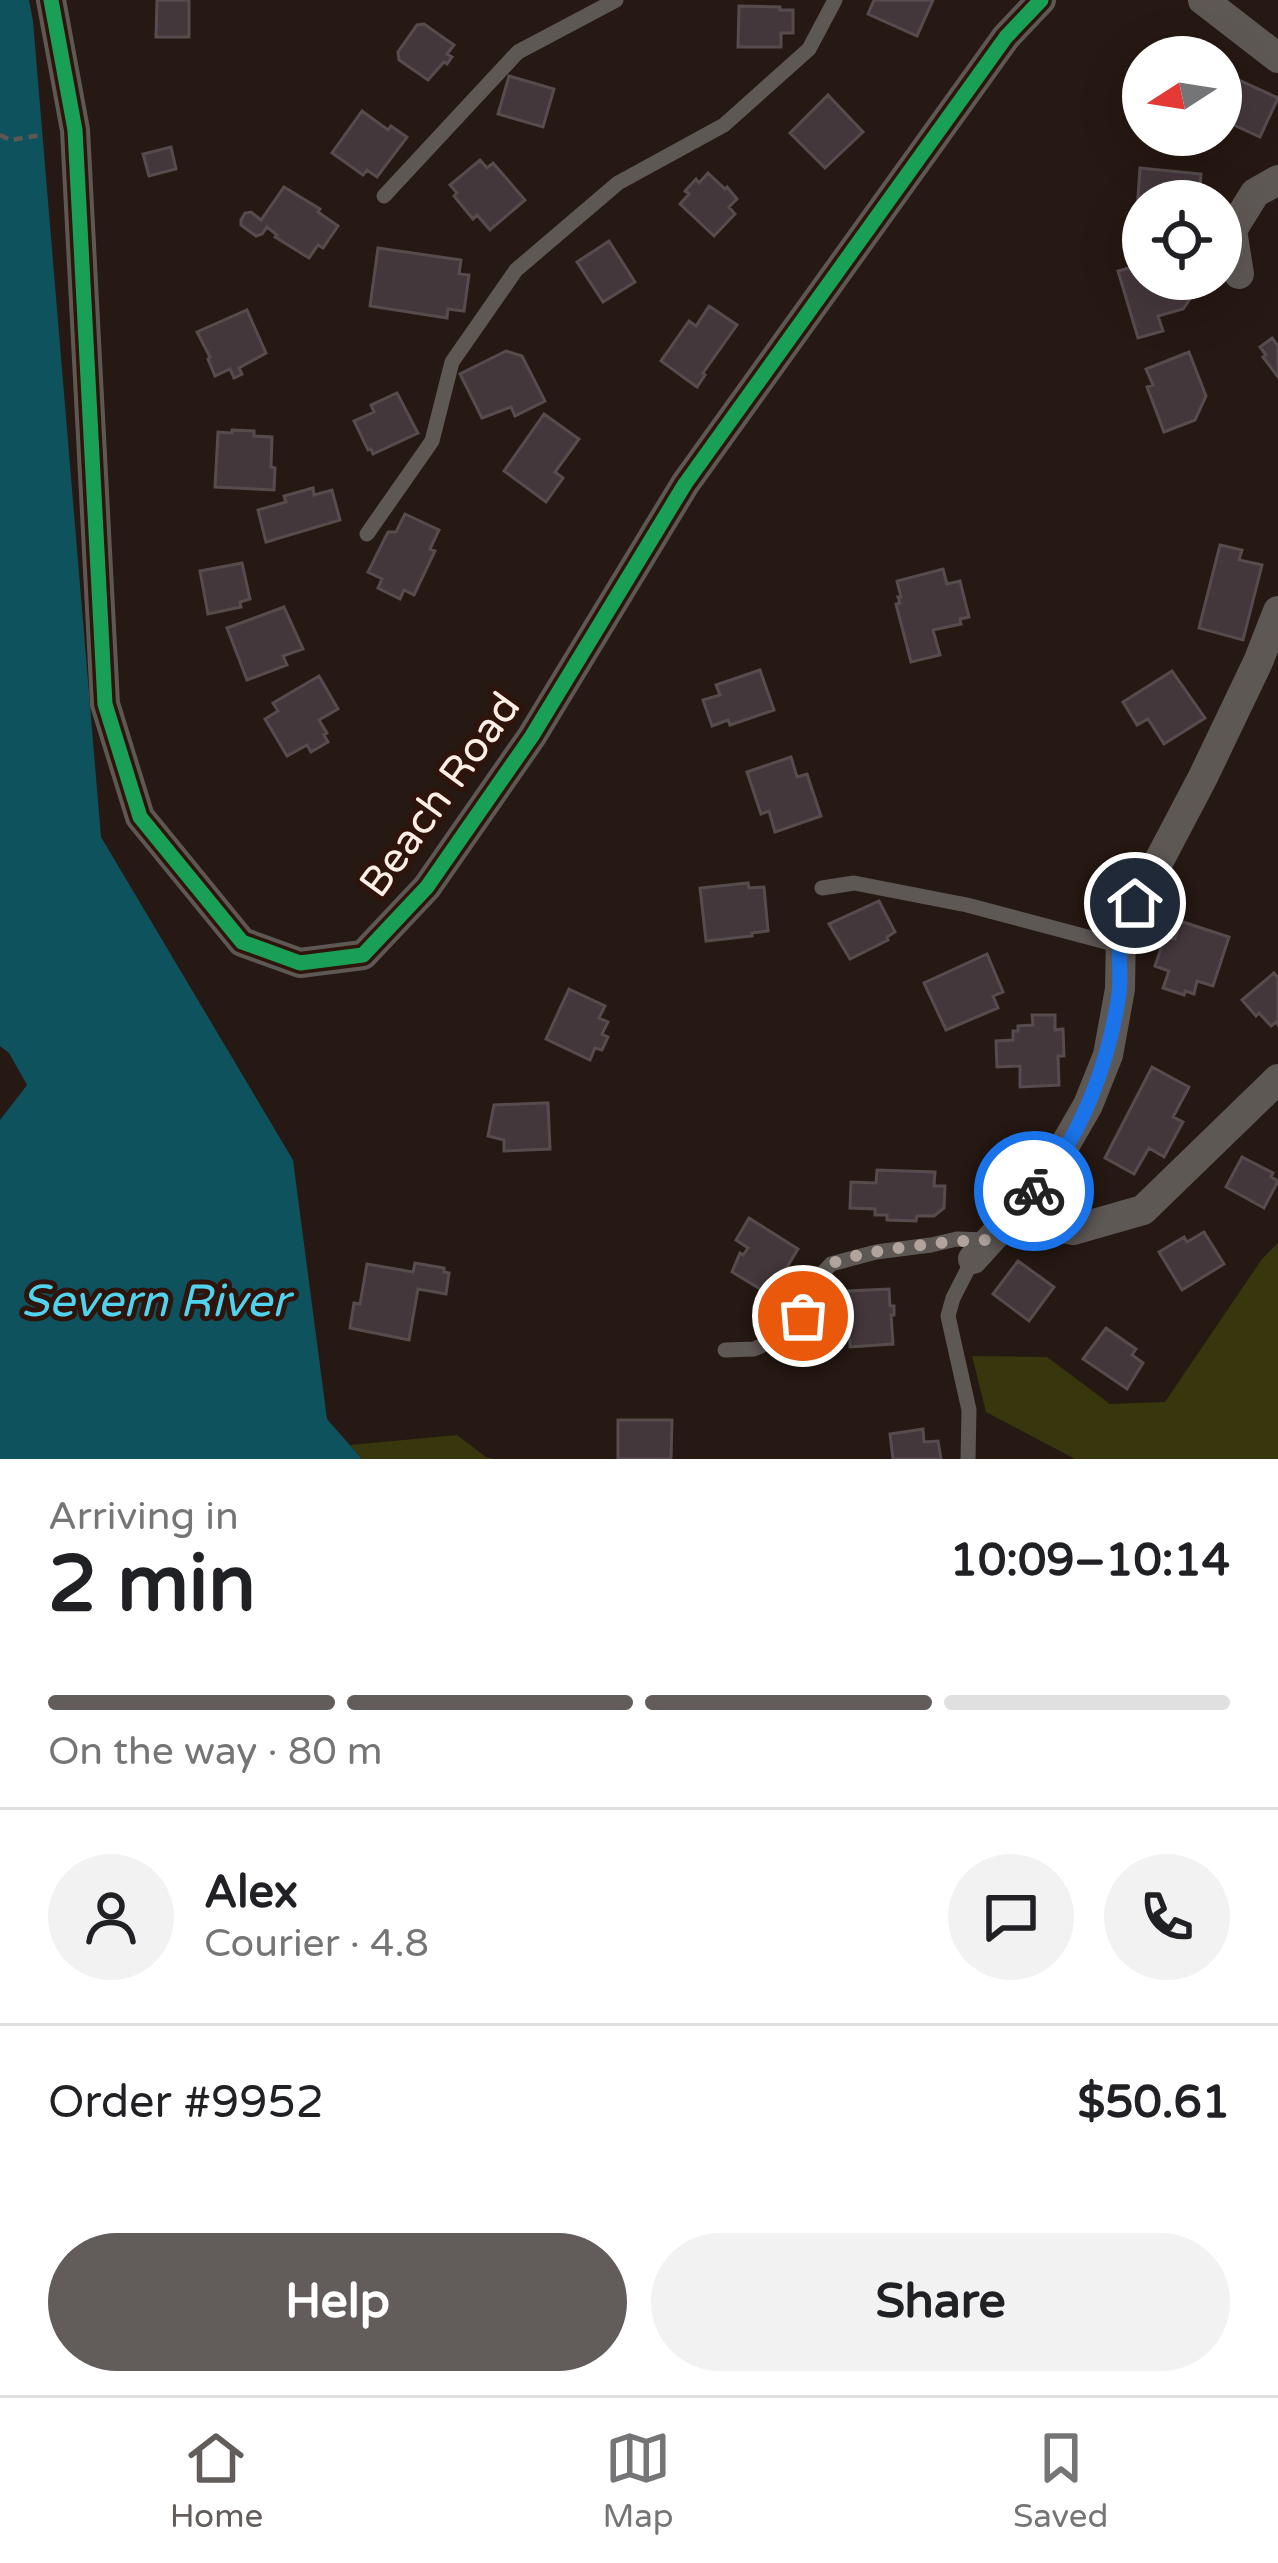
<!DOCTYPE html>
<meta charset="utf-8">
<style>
body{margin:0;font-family:"Varela Round",sans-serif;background:#f2f2f2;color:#202124;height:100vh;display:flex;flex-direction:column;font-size:45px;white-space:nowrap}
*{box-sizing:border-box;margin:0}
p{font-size:39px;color:#757577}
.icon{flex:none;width:66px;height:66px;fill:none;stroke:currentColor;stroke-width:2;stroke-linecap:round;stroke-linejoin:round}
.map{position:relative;height:1459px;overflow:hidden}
.side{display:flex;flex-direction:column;background:#fff;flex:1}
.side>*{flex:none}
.needle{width:78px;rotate:258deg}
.fabs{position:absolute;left:1122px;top:36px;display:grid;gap:24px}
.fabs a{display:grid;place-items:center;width:120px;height:120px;border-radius:50%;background:#fff;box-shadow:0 12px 48px #0002;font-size:60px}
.pin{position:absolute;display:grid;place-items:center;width:102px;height:102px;color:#fff;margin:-51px;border:6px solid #fff;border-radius:50%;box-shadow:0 3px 12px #0007}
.courier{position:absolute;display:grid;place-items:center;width:120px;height:120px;margin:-60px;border:9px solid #1a73e8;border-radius:50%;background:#fff;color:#222;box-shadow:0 3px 15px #0007}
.headline em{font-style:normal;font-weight:700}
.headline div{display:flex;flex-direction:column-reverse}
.headline{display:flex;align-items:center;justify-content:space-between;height:204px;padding:0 48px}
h1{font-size:78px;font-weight:700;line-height:90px}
.bar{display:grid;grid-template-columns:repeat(4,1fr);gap:18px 12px;align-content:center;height:144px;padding:0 48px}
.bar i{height:15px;border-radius:9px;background:#e0e0e0}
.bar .on{background:#625c5a}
.bar p{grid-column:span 4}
.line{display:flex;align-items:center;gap:30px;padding:0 48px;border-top:3px solid #e0e0e0}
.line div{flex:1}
.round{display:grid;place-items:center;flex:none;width:126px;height:126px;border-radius:63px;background:#f2f2f2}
.action{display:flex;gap:24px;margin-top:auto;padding:24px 48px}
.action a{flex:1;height:138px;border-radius:72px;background:#625c5a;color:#fff;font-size:48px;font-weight:700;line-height:138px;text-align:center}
.action a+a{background:#f2f2f2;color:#202124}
.tab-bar{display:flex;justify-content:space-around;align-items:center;height:168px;border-top:3px solid #e0e0e0;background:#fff;font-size:33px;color:#757577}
.tab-bar a{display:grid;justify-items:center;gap:6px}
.tab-bar .on{color:#625c5a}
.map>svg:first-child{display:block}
</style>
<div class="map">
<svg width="1278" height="1459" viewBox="0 0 1278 1459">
<rect width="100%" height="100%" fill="#261812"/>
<path fill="#37360c" d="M1278 1243V1459H1075L986 1412 972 1356 1047 1357 1110 1404 1165 1402 1262 1259Z
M457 1435 486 1457 494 1459H362L350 1445Z"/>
<path fill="#0e525e" d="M0 0H29L33 21 101 837 293 1160 327 1419 362 1459H0V1120L27 1085 9 1053 0 1046Z"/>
<path fill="#44373c" stroke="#564c4e" stroke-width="3" d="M157 0H189V37H156Z
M874 0H933L917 36 868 14Z
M739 6 780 7V10H793V33H781V47H738Z
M424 24 454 45 447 54 452 57 447 64 444 62 428 80 399 60 398 52 417 25Z
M509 76 554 89 543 127 498 114Z
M1230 76 1278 98 1260 137 1225 121 1223 126 1221 125V95Z
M828 95 863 132 825 168 790 133Z
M362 111 388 130 391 126 407 137 377 177 367 170 363 175 332 153Z
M171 147 176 169 149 176 143 154Z
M480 160 487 168 493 163 525 200 490 230 477 215 473 219 454 196 457 193 450 185Z
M1140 168 1201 174 1199 201H1143V212L1137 211Z
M708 173 725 189 727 187 737 199 729 207 735 214 714 236 680 204 689 194 685 191 696 179 699 183Z
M284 187 320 209 318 212 338 226 323 248 318 245 309 258 275 237 277 235 267 227 262 234 256 236 241 225V220L245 213 251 212 261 220Z
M609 241 635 282 603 302 577 262Z
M378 248 461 260 459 274 469 275 464 311 448 309 447 318 370 306Z
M1143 264V279H1188L1190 299 1183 309 1158 316 1163 331 1138 338 1118 271Z
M709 306 737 325 703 373 705 375 697 387 661 361 689 321 696 326Z
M247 310 266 353 239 368 242 374 234 378 230 369 215 376 208 359 210 357 197 332Z
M1272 338 1278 346V377L1263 357 1266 355 1260 347Z
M506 351 522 356 545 401 515 416 511 407 482 418 460 374Z
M1189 352 1206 396 1195 420 1164 432 1147 387 1153 385 1146 369Z
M397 393 418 433 373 454 371 449 368 450 354 421 374 412 371 405Z
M544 414 579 439 555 472 563 478 546 502 504 471Z
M232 430 254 431V436L272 437 271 467 275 468 274 490 215 487 218 432 232 433Z
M313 488 314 495 332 490 340 520 266 542 258 510 286 502 284 496Z
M405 514 439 530 430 549 435 551 414 595 404 590 400 599 378 588 382 579 368 572 388 532H396Z
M1220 545 1242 550 1239 560 1262 565 1243 640 1199 628Z
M242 563 250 599 240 602 241 607 208 614 200 571Z
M943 569 947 584 960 581 969 617 960 619 961 624 933 630 940 655 911 662 896 604 900 603 898 597H901L897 581Z
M284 607 303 649 283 656 287 665 247 680 227 628Z
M760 670 774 710 730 725 728 720 712 726 703 700 720 695 716 685Z
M1172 671 1205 718 1164 744 1148 719 1137 725 1123 702Z
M319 676 338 709 319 720 327 733 324 735 328 742 311 752 307 745 287 756 265 719 278 711 273 703Z
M791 757 797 777 807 774 821 816 775 832 769 811 761 814 747 772Z
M748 883 749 888 764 887 768 931 752 933V936L706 941 700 888Z
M879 901 895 932 887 937 888 940 850 959 829 924Z
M1180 921 1229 937 1213 986 1197 981 1194 994 1185 991 1184 995 1163 988 1169 971 1155 966 1165 936 1175 939Z
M987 954 1003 992 993 996 998 1008 946 1030 924 983Z
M1274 973 1278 978V1025L1276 1022 1271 1026 1259 1013 1256 1016 1242 1000Z
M569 989 605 1006 599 1018 608 1022 602 1034 608 1037 602 1050 595 1048 590 1060 546 1039Z
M1032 1015H1055V1030L1063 1029 1064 1056H1058L1059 1085 1020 1087V1066L997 1067 996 1041 1013 1040V1031H1018V1026L1033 1025Z
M1152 1067 1189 1087 1173 1117 1183 1122 1164 1157 1149 1148 1134 1174 1105 1158Z
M543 1103H548L550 1149 504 1151V1140L488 1136 494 1105Z
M1242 1157 1273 1173 1271 1177 1278 1181 1264 1208 1226 1187Z
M877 1170 935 1172 934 1186H945L944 1208 934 1216H917L916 1221 887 1220V1215H875V1209L850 1208 851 1182 876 1183Z
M749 1218 798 1249 770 1295 732 1272 740 1253 743 1255 748 1248 736 1240Z
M1204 1232 1224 1264 1182 1290 1159 1252 1184 1237 1187 1242Z
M1018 1261 1054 1287 1029 1321 993 1294Z
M415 1263 444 1268V1272L449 1273 446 1294 418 1289 409 1340 350 1328 354 1303 360 1304 367 1264 413 1272Z
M889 1289 890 1306H894V1315H891L893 1344 850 1347 848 1291Z
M1106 1328 1136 1349 1132 1355 1143 1363 1127 1389 1083 1359Z
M618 1420H672L671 1459H618Z
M923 1429 924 1442 938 1441 941 1459H893L890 1434Z"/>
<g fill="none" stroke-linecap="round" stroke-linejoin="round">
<path stroke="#5e5753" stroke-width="4.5" stroke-dasharray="9 6" stroke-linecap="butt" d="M0 135 10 140 42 135"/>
<path stroke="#5e5855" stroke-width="15" d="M384 196 518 52 616 0
M367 534 432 441 452 362 516 270 618 183 724 125 809 49 835 0
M822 888 854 883 967 905 1121 946
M725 1350 754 1349 787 1334 803 1316 817 1279 831 1264 876 1252 931 1245 957 1239 987 1240
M968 1459 969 1410 948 1316 953 1298 973 1259"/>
<path stroke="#5e5855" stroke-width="30" d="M51 0 75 130 105 704 140 817 242 942 300 963 363 955 427 887 532 736 685 484 1006 37 1041 0
M1203 0 1278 58
M1239 274 1232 230 1255 193 1278 180
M1010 1218 1047 1176 1088 1105 1108 1055 1120 989 1121 933 1203 777 1258 662 1278 611
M973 1259 1010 1218 1073 1230 1143 1210 1278 1079"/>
<g stroke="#2e140a" stroke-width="22">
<path id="cycleway" d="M51 0 75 130 105 704 140 817 242 942 300 963 363 955 427 887 532 736 685 484 1006 37 1041 0"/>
</g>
<use href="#cycleway" stroke="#1a9f57" stroke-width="15"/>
</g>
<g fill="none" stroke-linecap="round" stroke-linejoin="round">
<path stroke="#b2a39d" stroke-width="12" stroke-dasharray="0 21.6" d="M803 1316C810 1299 814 1277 830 1265 850 1251 962 1239 990 1240L1034 1191"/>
<path stroke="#1a73e8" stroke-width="15" d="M1034 1191C1081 1139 1109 1063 1119 994 1122 974 1116 948 1123 929 1126 920 1131 911 1135 903"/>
</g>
<g text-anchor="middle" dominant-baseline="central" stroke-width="10" stroke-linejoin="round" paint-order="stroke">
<g font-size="42" fill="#fdeee8" stroke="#2e140a">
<text transform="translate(440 795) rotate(-54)">Beach Road</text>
</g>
<g font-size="45" font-style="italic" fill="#50d3ee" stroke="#2e140a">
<text x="155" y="1302">Severn River</text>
</g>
</g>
</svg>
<div class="fabs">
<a><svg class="needle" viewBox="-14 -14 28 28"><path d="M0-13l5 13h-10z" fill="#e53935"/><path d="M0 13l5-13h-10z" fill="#757577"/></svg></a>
<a><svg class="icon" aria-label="locate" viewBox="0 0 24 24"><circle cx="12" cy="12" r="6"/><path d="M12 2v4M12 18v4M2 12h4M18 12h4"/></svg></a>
</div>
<div class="pin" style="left:803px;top:1316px;background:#ea580c"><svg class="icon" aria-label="bag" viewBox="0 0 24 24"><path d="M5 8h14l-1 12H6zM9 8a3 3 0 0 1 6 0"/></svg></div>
<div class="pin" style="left:1135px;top:903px;background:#1f2937"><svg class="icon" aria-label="home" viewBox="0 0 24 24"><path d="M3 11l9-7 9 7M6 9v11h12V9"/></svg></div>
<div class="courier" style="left:1034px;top:1191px"><svg class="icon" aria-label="bike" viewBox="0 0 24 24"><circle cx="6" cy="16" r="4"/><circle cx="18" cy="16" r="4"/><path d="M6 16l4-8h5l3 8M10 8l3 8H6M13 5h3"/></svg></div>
</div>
<section class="side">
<div class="headline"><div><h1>2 min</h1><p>Arriving in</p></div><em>10:09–10:14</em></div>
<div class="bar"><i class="on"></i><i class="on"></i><i class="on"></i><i></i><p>On the way · 80 m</p></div>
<div class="line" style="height:216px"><a class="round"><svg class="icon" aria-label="person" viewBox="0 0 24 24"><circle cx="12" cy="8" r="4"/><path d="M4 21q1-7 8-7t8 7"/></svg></a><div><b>Alex</b><p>Courier · 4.8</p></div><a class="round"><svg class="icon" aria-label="chat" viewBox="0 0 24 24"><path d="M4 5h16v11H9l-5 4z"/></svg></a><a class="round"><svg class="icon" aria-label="phone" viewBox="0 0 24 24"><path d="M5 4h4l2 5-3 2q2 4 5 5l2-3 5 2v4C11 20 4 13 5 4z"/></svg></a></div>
<div class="line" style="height:156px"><div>Order #9952</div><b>$50.61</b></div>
<div class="action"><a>Help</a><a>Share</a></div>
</section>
<nav class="tab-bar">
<a class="on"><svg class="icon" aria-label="home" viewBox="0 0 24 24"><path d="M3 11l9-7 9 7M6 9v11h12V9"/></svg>Home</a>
<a><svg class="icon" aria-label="map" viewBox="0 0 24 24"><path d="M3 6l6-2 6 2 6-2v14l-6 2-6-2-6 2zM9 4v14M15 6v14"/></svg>Map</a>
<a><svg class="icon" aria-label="saved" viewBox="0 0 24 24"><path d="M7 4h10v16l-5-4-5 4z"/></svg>Saved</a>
</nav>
